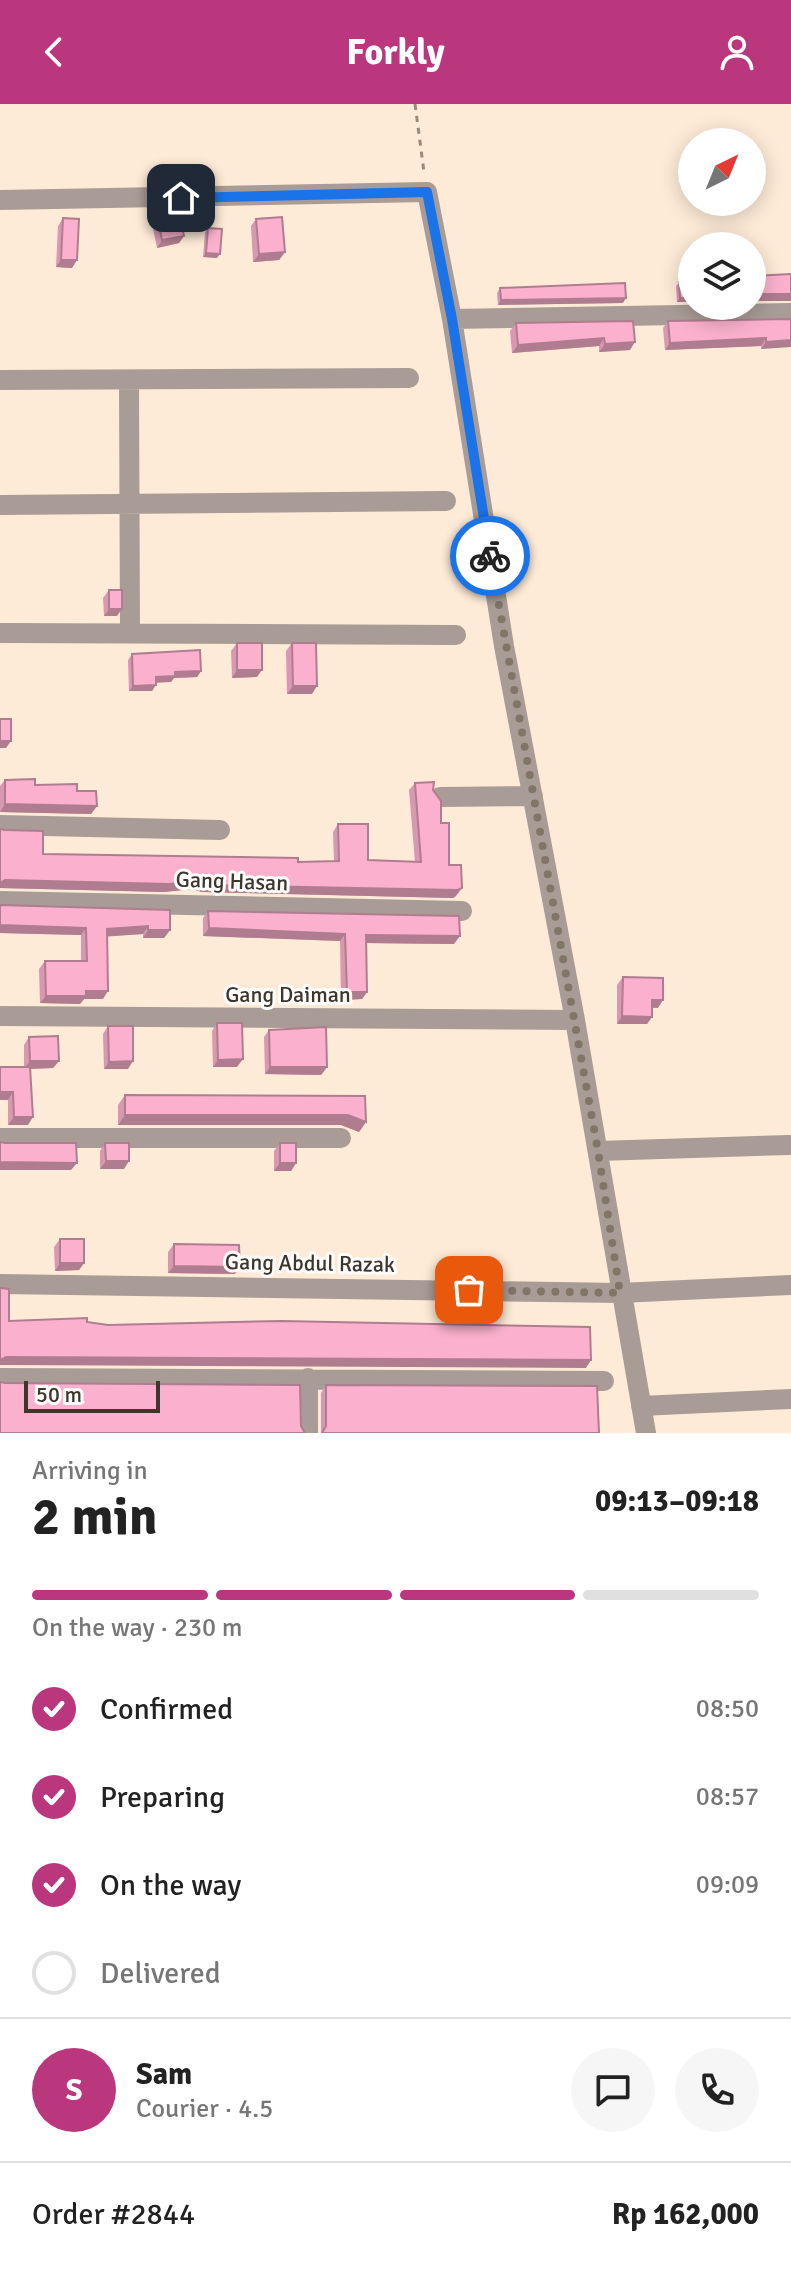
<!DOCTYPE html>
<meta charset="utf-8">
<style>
body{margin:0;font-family:Signika,sans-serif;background:#f6f6f6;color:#222;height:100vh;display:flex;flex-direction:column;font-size:30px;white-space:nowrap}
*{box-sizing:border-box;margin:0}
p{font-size:26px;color:#767676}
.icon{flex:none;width:44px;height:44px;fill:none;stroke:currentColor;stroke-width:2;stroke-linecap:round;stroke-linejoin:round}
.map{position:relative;height:1329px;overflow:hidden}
.sheet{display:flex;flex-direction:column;background:#fff;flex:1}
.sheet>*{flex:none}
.needle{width:52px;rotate:43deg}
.buttons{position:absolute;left:678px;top:24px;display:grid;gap:16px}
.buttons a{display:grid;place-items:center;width:88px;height:88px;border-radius:50%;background:#fff;box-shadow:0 4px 20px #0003;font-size:40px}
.scale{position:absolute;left:24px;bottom:20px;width:136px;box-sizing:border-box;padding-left:8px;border:4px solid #3e352b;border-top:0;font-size:22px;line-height:28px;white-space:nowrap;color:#3e352b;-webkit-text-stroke:6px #fcfcfc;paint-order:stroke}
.pin{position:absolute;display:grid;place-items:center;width:68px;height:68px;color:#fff;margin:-34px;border-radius:16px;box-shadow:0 4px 12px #0006}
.courier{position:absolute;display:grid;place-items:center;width:80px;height:80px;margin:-40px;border:6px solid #1a73e8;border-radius:50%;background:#fff;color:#222;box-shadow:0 2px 10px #0007}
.head em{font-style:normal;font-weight:700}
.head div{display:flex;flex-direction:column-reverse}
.head{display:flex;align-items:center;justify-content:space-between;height:136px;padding:0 32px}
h1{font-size:52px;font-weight:700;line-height:60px}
.bar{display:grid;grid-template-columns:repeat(4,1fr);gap:12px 8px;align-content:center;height:96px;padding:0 32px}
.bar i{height:10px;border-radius:6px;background:#e0e0e0}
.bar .current{background:#ba367d}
.bar p{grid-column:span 4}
.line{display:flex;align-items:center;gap:20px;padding:0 32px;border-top:2px solid #e0e0e0}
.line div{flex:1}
.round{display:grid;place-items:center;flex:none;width:84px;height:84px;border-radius:42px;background:#f6f6f6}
ol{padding:0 32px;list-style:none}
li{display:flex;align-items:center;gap:24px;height:88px}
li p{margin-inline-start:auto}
li .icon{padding:8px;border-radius:50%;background:#ba367d;color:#fff;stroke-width:4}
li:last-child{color:#767676}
li i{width:44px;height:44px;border:4px solid #e0e0e0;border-radius:50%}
header{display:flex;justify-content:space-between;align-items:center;height:104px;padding:0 32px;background:#ba367d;color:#fff;font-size:36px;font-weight:700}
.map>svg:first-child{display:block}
</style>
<header><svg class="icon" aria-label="back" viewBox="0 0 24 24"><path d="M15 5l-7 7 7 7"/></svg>Forkly<svg class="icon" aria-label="person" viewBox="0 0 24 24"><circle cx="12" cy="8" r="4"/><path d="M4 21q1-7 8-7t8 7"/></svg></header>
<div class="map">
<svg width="791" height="1329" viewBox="0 0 791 1329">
<rect width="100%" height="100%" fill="#fdebd7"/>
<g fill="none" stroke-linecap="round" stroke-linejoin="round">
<path stroke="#978a7c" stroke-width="3" stroke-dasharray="6 6" stroke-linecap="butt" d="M415 0 424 68"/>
<path stroke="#a99b95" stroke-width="20" d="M0 96 427 88 452 215 504 542 575 916 646 1329
M452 215 791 209
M0 276 409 274
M129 276 130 529
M0 401 446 397
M0 529 456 531
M440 693 533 692
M0 721 220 726
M0 797 462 807
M0 912 575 916
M0 1034H341
M598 1047 789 1041
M0 1180 620 1189 791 1181
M0 1274 604 1277
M641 1302 791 1295
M308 1329V1274"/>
</g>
<path fill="#d898b0" d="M63 114 72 164 56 163 58 122Z
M256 115 285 148 279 156 253 158 251 122Z
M158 116 184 132 179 139 157 144 153 124Z
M208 124 217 154 203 153 205 128Z
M692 177V198H677L676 182 679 178Z
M500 184 623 199 498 201 497 189Z
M791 215 761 245V242L665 246 663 224 668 217Z
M633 217 630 246 599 248V242L512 249 510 227 516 219Z
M109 486 117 512H104L103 494Z
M237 539 257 573 232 574 231 547Z
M292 539 312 590H287L286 547Z
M132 550 201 567 197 573 174 574 171 578H156L152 587H129L128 556Z
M5 676 77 687 97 702 91 710 0 708V682Z
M415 679 433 686 441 719 456 792 453 794 202 788 192 785 164 788 0 784V725L43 750 298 758H334L333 728 338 720 368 756 415 758 409 686Z
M0 801 170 826 164 834H143V830L107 832 103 895H84L80 900 40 899 39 865 45 857H81V831L0 829Z
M208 807 454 840 366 839 367 888 362 895 341 896 340 837 203 832V814Z
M623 873 658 904H652V913L647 920H617V881Z
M217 919 237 963H213L212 927Z
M108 922 128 965H104L103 930Z
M269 926 327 963 321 971 265 970 264 933Z
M29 933 59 957 53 964 30 965 28 1021H8V996H0V963H24V941Z
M125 991 366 1018 359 1028 341 1021H118V1001Z
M105 1039 124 1065H100V1047Z
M280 1039 296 1059 291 1067H274V1047Z
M60 1135 84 1159 79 1166 55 1167 54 1143Z
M174 1140 235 1170 168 1169V1148Z
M326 1281 599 1329H321V1289Z"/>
<path fill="#b07c90" d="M184 132 179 139 157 144 162 136Z
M285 148 279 156 253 158 259 150Z
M206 149 220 150 217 154 203 153Z
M61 156H77L72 164 56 163Z
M752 190H791V197H752Z
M626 194 623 199 498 201 501 196Z
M680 194H692V198H677Z
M604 234 599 242 512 249 518 241Z
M766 234 761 242 665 246 670 239Z
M791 236V243L761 245 766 238Z
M635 238 630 246 599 248 605 240Z
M109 505H122L117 512H104Z
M237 566H262L257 573 232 574Z
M201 567 197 573 174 574 171 578 152 579 156 573 175 568Z
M156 581 152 587H129L133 582Z
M293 582H317L312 590H287Z
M0 637H11L6 644H0Z
M5 700 97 702 91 710 0 708Z
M5 776 197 777 462 784 456 792 453 794 202 788 192 785 164 788 0 784V779Z
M0 821 86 824 81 831 0 829Z
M148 822 143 830 101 833 107 825Z
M209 824 345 830 340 837 203 832Z
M148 826H170L164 834H143Z
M366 831 460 832 454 840 361 839Z
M86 887H108L103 895H84L80 900 40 899 46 892Z
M347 888H367L362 895 341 896Z
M652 896H663L658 904 647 903Z
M622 912 652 913 647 920H617Z
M243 955 237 963H213L218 956Z
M30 957H59L53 964 24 965Z
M133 957 128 965H104L109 958Z
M270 963H327L321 971 265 970Z
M0 988H13L8 996H0Z
M125 1011H348L366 1018 359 1028 341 1021H118Z
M14 1013H33L28 1021H8Z
M106 1057H129L124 1065H100Z
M0 1058 77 1059 71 1066H0Z
M280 1059H296L291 1067H274Z
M60 1159H84L79 1166 55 1167Z
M174 1162 240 1163 235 1170 168 1169Z
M6 1253 591 1256 586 1264 0 1261V1256Z"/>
<path fill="#fbb1cd" stroke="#b07c90" stroke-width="2" d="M180 112 184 132 162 136 158 116Z
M282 113 285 148 259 150 256 115Z
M63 114 79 115 77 156H61Z
M208 124 222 125 220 150 206 149Z
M791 170V190H752V172Z
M692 177V194H680L679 178Z
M625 179 626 194 501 196 500 184Z
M791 215V236L766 238V234L670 239 668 217Z
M633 217 635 238 605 240 604 234 518 241 516 219Z
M109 486H122V505H109Z
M237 539H262V566H237Z
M292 539H316L317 582H293Z
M200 546 201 567 175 568V572L156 573V581L133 582 132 550Z
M0 615H11V637H0Z
M35 675V681L77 680V687H96L97 702 5 700V676Z
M434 678 433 686 441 697V719H449V761H461L462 784 458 786 208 781 197 777 169 780 5 776 0 779V725L5 726 43 727V750L298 754V758L339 757 338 720H368V756L421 758 415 679Z
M0 801 170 806V826H148V822L107 825 108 887H86V892H46L45 857H87L86 824 0 821Z
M208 807 459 812 460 832 366 831 367 888H347L345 830 209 824Z
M623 873 663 874V896H652V913L622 912Z
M217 919H242L243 955 218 956Z
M108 922H133V957L109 958Z
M326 923 327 963H270L269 926Z
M58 932 59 957H30L29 933Z
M0 963H30L33 1013H14L13 988H0Z
M125 991 365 992 366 1018 348 1011H125Z
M0 1038 5 1039H76L77 1059 0 1058Z
M105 1039H129V1057H106Z
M280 1039H296V1059H280Z
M60 1135H84V1159H60Z
M174 1140 239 1141 240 1163 174 1162Z
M0 1184 9 1185V1217L87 1214V1218L108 1221 281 1217 590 1223 591 1256 6 1253 0 1256Z
M0 1278 5 1279 300 1281 301 1322 305 1329H0Z
M326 1281 597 1282 599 1329H322L326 1322Z"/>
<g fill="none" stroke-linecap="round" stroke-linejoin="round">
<path stroke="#817567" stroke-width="8" stroke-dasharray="0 14.4" d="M469 1186 620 1189 598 1047 490 452"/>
<path stroke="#1a73e8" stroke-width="10" d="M181 94 427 88 452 215 490 452"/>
</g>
<g text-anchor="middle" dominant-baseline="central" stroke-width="6" stroke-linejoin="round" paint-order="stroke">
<g font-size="22" fill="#3e352b" stroke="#fcfcfc">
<text transform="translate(232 777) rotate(2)">Gang Hasan</text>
<text x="288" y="890">Gang Daiman</text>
<text transform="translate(310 1159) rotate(1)">Gang Abdul Razak</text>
</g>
</g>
</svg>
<div class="buttons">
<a><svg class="needle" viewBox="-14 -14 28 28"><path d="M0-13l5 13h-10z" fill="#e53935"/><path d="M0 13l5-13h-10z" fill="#767676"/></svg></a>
<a><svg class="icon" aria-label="layers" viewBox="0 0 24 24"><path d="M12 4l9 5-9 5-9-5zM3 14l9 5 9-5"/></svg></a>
</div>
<div class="scale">50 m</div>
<div class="pin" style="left:469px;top:1186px;background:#ea580c"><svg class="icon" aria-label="bag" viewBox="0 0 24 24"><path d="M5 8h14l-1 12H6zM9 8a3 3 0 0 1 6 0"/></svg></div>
<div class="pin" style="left:181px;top:94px;background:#1f2937"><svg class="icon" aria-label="home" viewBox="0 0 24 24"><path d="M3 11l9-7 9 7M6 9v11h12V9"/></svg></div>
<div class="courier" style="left:490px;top:452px"><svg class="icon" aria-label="bike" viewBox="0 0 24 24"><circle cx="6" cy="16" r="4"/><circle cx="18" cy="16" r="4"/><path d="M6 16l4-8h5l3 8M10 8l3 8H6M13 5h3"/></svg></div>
</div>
<section class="sheet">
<div class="head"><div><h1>2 min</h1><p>Arriving in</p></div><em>09:13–09:18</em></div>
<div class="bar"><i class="current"></i><i class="current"></i><i class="current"></i><i></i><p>On the way · 230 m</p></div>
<ol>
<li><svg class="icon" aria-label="check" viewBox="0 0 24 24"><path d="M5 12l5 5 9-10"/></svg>Confirmed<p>08:50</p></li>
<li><svg class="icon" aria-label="check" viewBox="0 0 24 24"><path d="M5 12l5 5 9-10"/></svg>Preparing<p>08:57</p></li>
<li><svg class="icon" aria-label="check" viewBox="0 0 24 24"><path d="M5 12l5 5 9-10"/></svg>On the way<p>09:09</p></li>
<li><i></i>Delivered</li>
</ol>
<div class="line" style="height:144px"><b class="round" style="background:#ba367d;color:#fff">S</b><div><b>Sam</b><p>Courier · 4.5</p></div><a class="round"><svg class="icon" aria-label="chat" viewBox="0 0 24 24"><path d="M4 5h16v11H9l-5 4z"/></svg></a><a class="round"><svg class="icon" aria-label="phone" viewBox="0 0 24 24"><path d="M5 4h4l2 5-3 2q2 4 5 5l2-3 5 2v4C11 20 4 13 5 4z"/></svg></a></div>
<div class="line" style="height:104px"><div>Order #2844</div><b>Rp 162,000</b></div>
</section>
